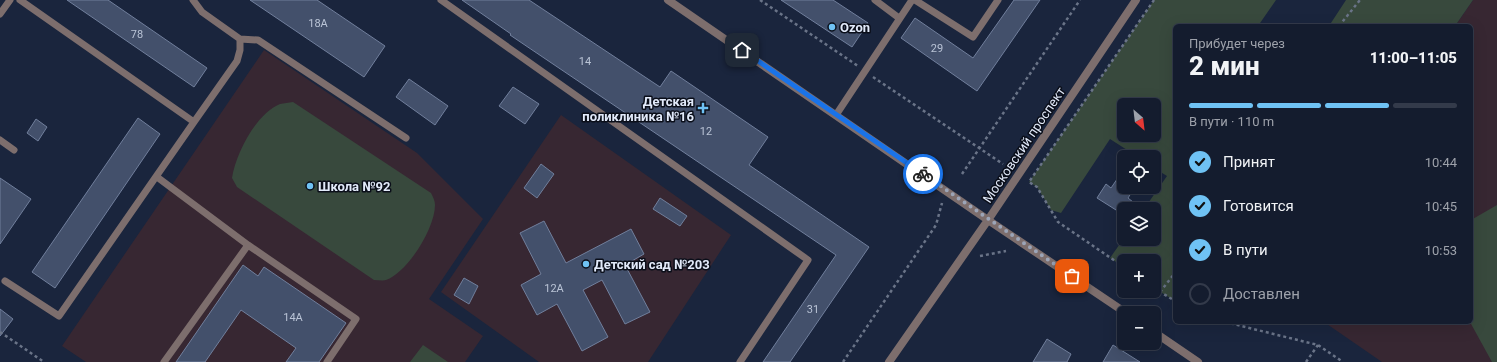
<!DOCTYPE html>
<html lang="ru">
<meta charset="utf-8">
<style>
body{margin:0;font-family:Roboto,sans-serif;background:#21293a;color:#f1f3f6;height:100vh;display:flex;flex-direction:column;font-size:15px;white-space:nowrap}
*{box-sizing:border-box;margin:0}
p{font-size:13px;color:#9da1aa}
.icon{flex:none;width:22px;height:22px;fill:none;stroke:currentColor;stroke-width:2;stroke-linecap:round;stroke-linejoin:round}
.map{position:relative;flex:1;overflow:hidden}
.panel{position:absolute;left:1173px;top:24px;width:300px;height:300px;display:flex;flex-direction:column;background:#141c2e;border-radius:6px;box-shadow:0 4px 16px #0002,0 0 0 1px #333a4a}
.panel>*{flex:none}
.needle{width:26px;rotate:152deg}
.tools{position:absolute;left:1117px;top:98px;display:grid;gap:8px}
.tools a{display:grid;place-items:center;width:44px;height:44px;border-radius:6px;background:#141c2e;box-shadow:0 4px 16px #0002,0 0 0 1px #333a4a;font-size:20px}
.pin{position:absolute;display:grid;place-items:center;width:34px;height:34px;color:#fff;margin:-17px;border-radius:8px;box-shadow:0 2px 6px #0006}
.courier{position:absolute;display:grid;place-items:center;width:40px;height:40px;margin:-20px;border:3px solid #1a73e8;border-radius:50%;background:#fff;color:#222;box-shadow:0 1px 5px #0007}
.summary em{font-style:normal;font-weight:800}
.summary div{display:flex;flex-direction:column-reverse}
.summary{display:flex;align-items:center;justify-content:space-between;height:68px;padding:0 16px}
h1{font-size:26px;font-weight:800;line-height:30px}
.bar{display:grid;grid-template-columns:repeat(4,1fr);gap:6px 4px;align-content:center;height:48px;padding:0 16px}
.bar i{height:5px;border-radius:3px;background:#333a4a}
.bar .active{background:#6fc2f4}
.bar p{grid-column:span 4}
ol{padding:0 16px;list-style:none}
li{display:flex;align-items:center;gap:12px;height:44px}
li p{margin-inline-start:auto}
li .icon{padding:4px;border-radius:50%;background:#6fc2f4;color:#111;stroke-width:4}
li:last-child{color:#9da1aa}
li i{width:22px;height:22px;border:2px solid #333a4a;border-radius:50%}
.map>svg:first-child{display:block}
</style>
<div class="map">
<svg width="1497" height="362" viewBox="0 0 1497 362">
<rect width="100%" height="100%" fill="#1a253d"/>
<path fill="#372732" d="M1473 0H1497V362H1382L1324 322H1471V26H1455Z
M264 50 417 153 483 219 429 299 483 336 465 362H86L62 346Z
M561 115 731 235 648 362H539L441 292Z"/>
<path fill="#38493d" fill-rule="evenodd" d="M1154 0H1276L1258 26H1175V301L1154 288V261H1124V267L1110 258 1124 238 1154 239V209H1144L1167 176 1154 168V157H1138L1110 139 1061 213 1051 210 1037 187 1029 182ZM1124 105H1154V135H1124Z
M1346 0H1473L1455 26H1329Z
M293 102 431 193C433 197 435 201 435 205 435 228 408 272 386 280 383 281 378 280 374 280L237 187 232 178C236 153 256 114 280 104 284 103 289 103 293 102Z
M1497 205V362H1492L1470 322 1471 220Z
M423 345 448 362H410Z"/>
<path fill="#43506b" stroke="#717f9c" d="M67 0H108L207 68 194 87Z
M250 0H317L385 46 364 77Z
M462 0H529L660 87 671 71 768 137 749 165 869 247 790 362H763L836 255 510 35 511 34Z
M781 0H833L868 23 852 47Z
M1014 0H1040L977 91 901 38 915 18 973 58Z
M409 79 448 106 435 125 396 97Z
M513 87 539 104 525 124 499 106Z
M138 118 160 134 55 288 32 272Z
M36 119 47 127 38 141 27 133Z
M541 164 554 174 537 198 524 188Z
M1124 169V187H1135L1128 198 1133 202 1128 209H1124V215L1097 198 1106 184 1111 188Z
M0 178 31 199 0 244Z
M660 198 687 216 680 226 653 209Z
M544 221 566 263 631 229 644 254 625 265 650 312 625 324 602 280 583 290 608 337 582 351 557 304 537 315 521 285 541 274 520 233Z
M243 265 258 276 264 267 346 323 319 362H286L296 348 241 310 205 362H176Z
M464 278 478 286 469 304 454 295Z
M0 309 13 319 0 336Z
M1047 339 1071 354 1067 362H1033Z
M1113 345 1140 362H1103Z"/>
<g fill="none" stroke-linecap="round" stroke-linejoin="round">
<path stroke="#6a7488" stroke-width="2.5" stroke-dasharray="3 3" stroke-linecap="butt" d="M760 0 858 66
M1339 26 1360 0
M873 77 1003 164
M962 174 1080 0
M980 256 1006 251
M1124 267 1058 222 1037 187 1029 182 1154 0
M1154 288 1175 301
M1160 292 1175 273
M1225 322 1318 345 1343 362
M0 332 44 362
M843 362 936 225 942 203
M1306 362 1318 345"/>
<path stroke="#7d6e6d" stroke-width="7" d="M20 0 194 122 237 61 240 50V39
M193 0 202 12 240 39 258 40 406 138
M441 0 808 260 740 362
M875 0 899 18
M915 0 973 37 998 0
M0 14 10 0
M836 115 912 0
M0 140 14 150
M157 177 248 245 164 362
M248 245 356 319 327 362
M5 281 59 316 194 122"/>
<path stroke="#7d6e6d" stroke-width="8" d="M988 220 1126 313
M1154 332 1198 362"/>
<path stroke="#7d6e6d" stroke-width="8" d="M668 0 988 220
M889 362 988 220 1136 0"/>
</g>
<g fill="none" stroke-linecap="round" stroke-linejoin="round">
<path stroke="#9ca5b8" stroke-width="4" stroke-dasharray="0 7.2" d="M923 174 1072 276"/>
<path stroke="#1a73e8" stroke-width="5" d="M742 50 923 174"/>
</g>
<g fill="#6fc2f4" stroke="#0a0e19" stroke-width="1.5">
<circle cx="832" cy="27" r="4"/>
<path d="M701 102h4v4h4v4h-4v4h-4v-4h-4v-4h4z"/>
<circle cx="310" cy="186" r="4"/>
<circle cx="586" cy="264" r="4"/>
</g>
<g text-anchor="middle" dominant-baseline="central" stroke-width="3" stroke-linejoin="round" paint-order="stroke">
<g font-size="11" fill="#bac4d6">
<text x="318" y="23">18А</text>
<text x="137" y="34">78</text>
<text x="937" y="48">29</text>
<text x="585" y="61">14</text>
<text x="706" y="131">12</text>
<text x="554" y="288">12А</text>
<text x="813" y="309">31</text>
<text x="293" y="317">14А</text>
</g>
<g font-size="13" font-weight="bold" fill="#e2eafa" stroke="#0a0e19" text-anchor="start">
<text x="840" y="27">Ozon</text>
<text x="694" y="101" text-anchor="end">Детская<tspan x="694" dy="15">поликлиника №16</tspan></text>
<text x="318" y="186">Школа №92</text>
<text x="594" y="264">Детский сад №203</text>
</g>
<g font-size="13" fill="#e2eafa" stroke="#0a0e19">
<text transform="translate(1024 145) rotate(-56)">Московский проспект</text>
</g>
</g>
</svg>
<div class="tools">
<a><svg class="needle" viewBox="-14 -14 28 28"><path d="M0-13l5 13h-10z" fill="#e53935"/><path d="M0 13l5-13h-10z" fill="#9da1aa"/></svg></a>
<a><svg class="icon" aria-label="locate" viewBox="0 0 24 24"><circle cx="12" cy="12" r="6"/><path d="M12 2v4M12 18v4M2 12h4M18 12h4"/></svg></a>
<a><svg class="icon" aria-label="layers" viewBox="0 0 24 24"><path d="M12 4l9 5-9 5-9-5zM3 14l9 5 9-5"/></svg></a>
<a>+</a>
<a>−</a>
</div>
<div class="pin" style="left:1072px;top:276px;background:#ea580c"><svg class="icon" aria-label="bag" viewBox="0 0 24 24"><path d="M5 8h14l-1 12H6zM9 8a3 3 0 0 1 6 0"/></svg></div>
<div class="pin" style="left:742px;top:50px;background:#1f2937"><svg class="icon" aria-label="home" viewBox="0 0 24 24"><path d="M3 11l9-7 9 7M6 9v11h12V9"/></svg></div>
<div class="courier" style="left:923px;top:174px"><svg class="icon" aria-label="bike" viewBox="0 0 24 24"><circle cx="6" cy="16" r="4"/><circle cx="18" cy="16" r="4"/><path d="M6 16l4-8h5l3 8M10 8l3 8H6M13 5h3"/></svg></div>
<section class="panel">
<div class="summary"><div><h1>2 мин</h1><p>Прибудет через</p></div><em>11:00–11:05</em></div>
<div class="bar"><i class="active"></i><i class="active"></i><i class="active"></i><i></i><p>В пути · 110 m</p></div>
<ol>
<li><svg class="icon" aria-label="check" viewBox="0 0 24 24"><path d="M5 12l5 5 9-10"/></svg>Принят<p>10:44</p></li>
<li><svg class="icon" aria-label="check" viewBox="0 0 24 24"><path d="M5 12l5 5 9-10"/></svg>Готовится<p>10:45</p></li>
<li><svg class="icon" aria-label="check" viewBox="0 0 24 24"><path d="M5 12l5 5 9-10"/></svg>В пути<p>10:53</p></li>
<li><i></i>Доставлен</li>
</ol>
</section>
</div>
